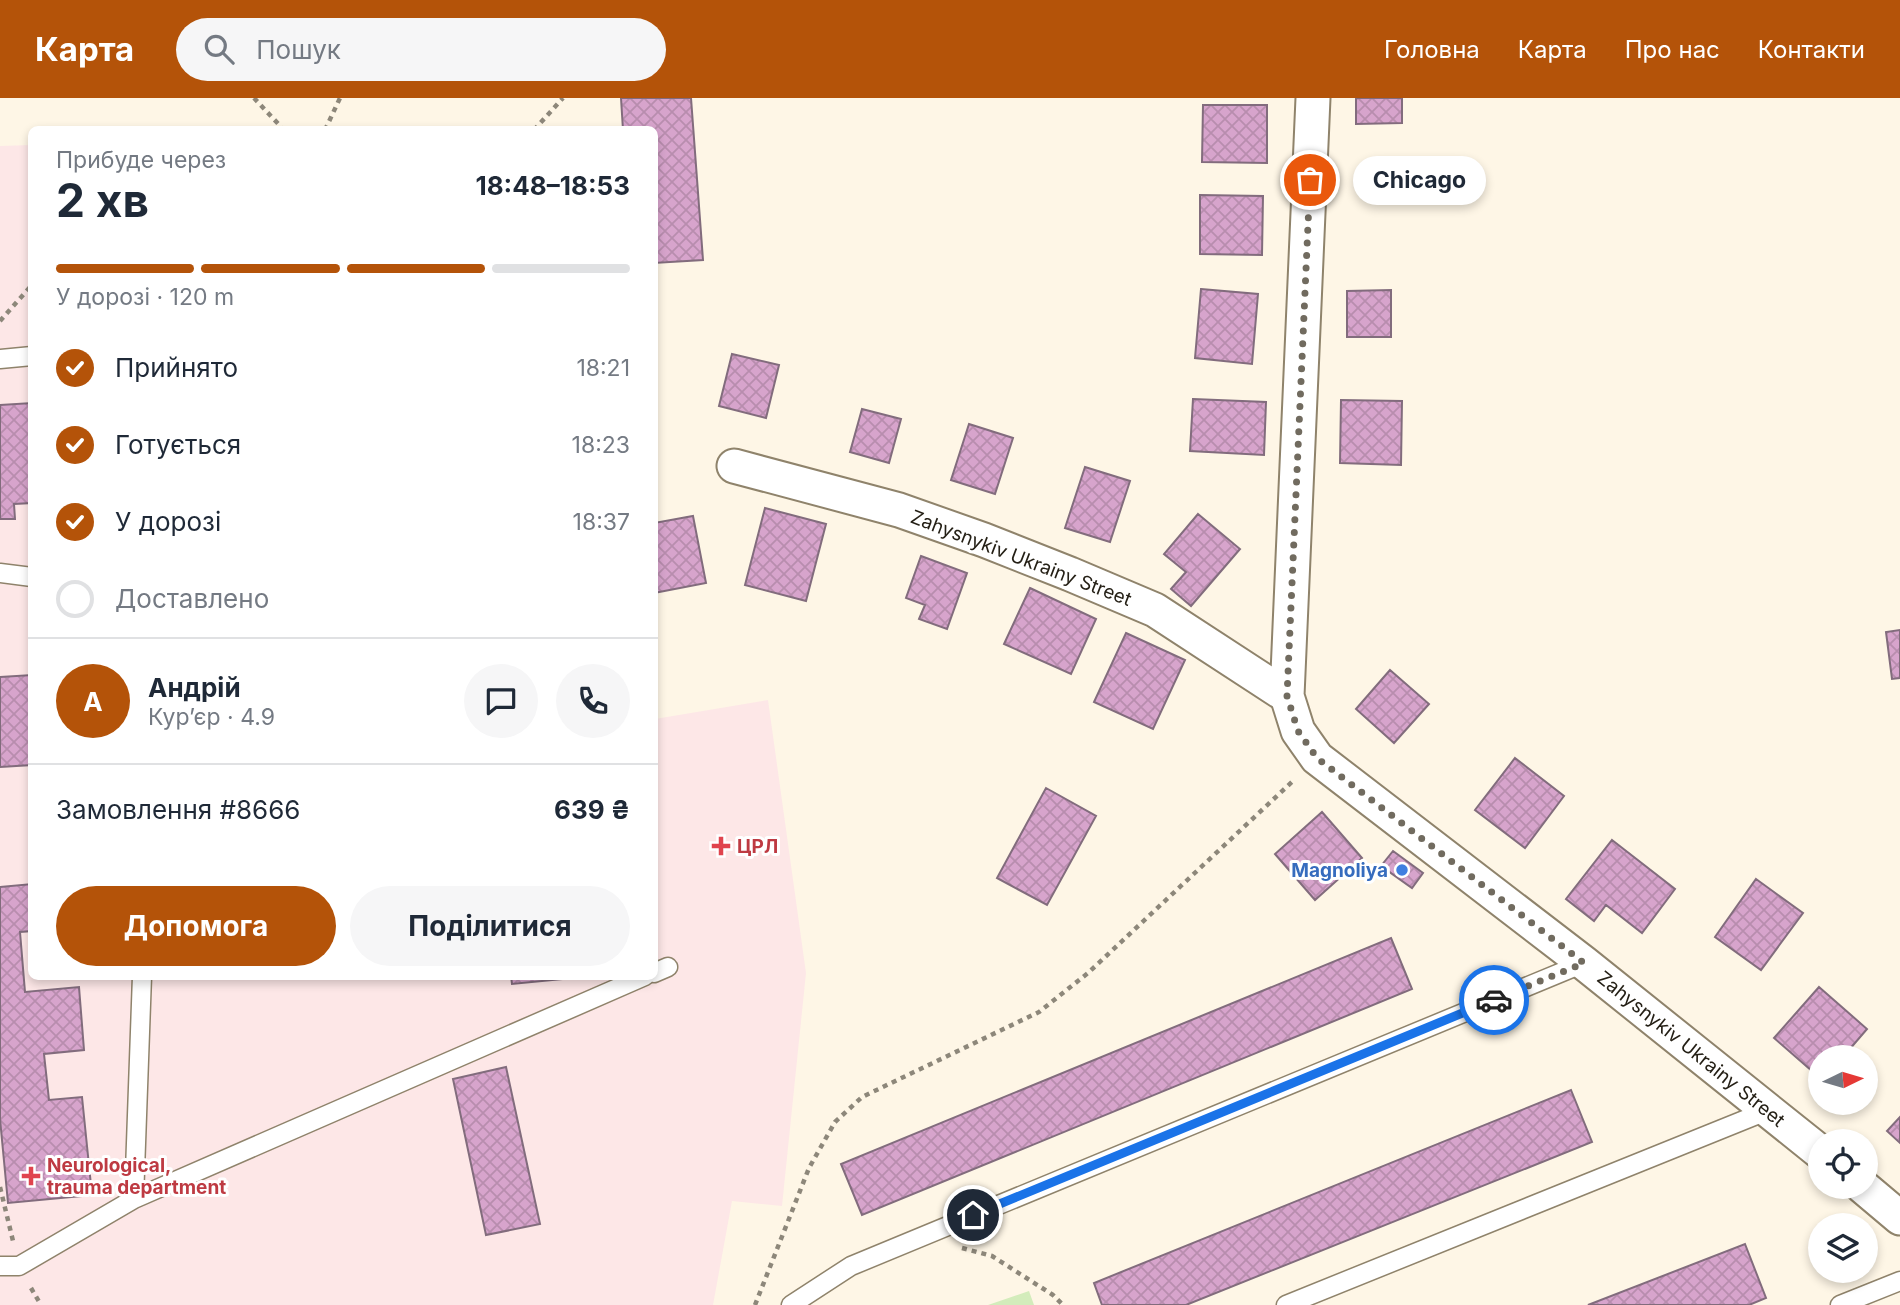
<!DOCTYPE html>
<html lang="uk">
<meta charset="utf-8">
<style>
body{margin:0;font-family:Inter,sans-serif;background:#f6f6f7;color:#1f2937;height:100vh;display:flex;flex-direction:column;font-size:26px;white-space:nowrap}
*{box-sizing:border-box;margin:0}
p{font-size:23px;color:#747a83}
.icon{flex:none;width:38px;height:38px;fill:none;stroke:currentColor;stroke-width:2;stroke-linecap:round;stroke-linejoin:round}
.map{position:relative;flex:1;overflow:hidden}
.panel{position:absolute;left:28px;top:28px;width:630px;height:854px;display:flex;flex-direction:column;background:#fff;border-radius:10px;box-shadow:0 4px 10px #0003}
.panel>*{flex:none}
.needle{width:46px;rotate:85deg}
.tools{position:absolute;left:1808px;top:947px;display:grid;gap:14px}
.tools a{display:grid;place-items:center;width:70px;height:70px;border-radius:50%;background:#fff;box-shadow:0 4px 10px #0003;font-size:35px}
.pin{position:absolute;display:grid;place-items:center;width:60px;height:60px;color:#fff;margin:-30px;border:4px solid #fff;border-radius:50%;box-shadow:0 2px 7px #0007}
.courier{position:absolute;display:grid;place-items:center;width:70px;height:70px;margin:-35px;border:5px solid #1a73e8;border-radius:50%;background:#fff;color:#222;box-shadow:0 2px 9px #0007}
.bubble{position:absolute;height:49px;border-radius:24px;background:#fff;box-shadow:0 4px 10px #0003;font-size:23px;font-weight:700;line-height:49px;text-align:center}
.headline em{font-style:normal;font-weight:700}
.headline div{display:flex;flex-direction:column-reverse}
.headline{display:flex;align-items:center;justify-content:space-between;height:119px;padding:0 28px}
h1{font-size:46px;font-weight:700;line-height:52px}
.bar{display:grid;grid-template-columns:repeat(4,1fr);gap:10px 7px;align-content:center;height:84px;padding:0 28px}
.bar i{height:9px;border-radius:5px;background:#e0e1e3}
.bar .active{background:#b45309}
.bar p{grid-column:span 4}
.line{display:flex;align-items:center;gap:18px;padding:0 28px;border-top:2px solid #e0e1e3}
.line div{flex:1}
.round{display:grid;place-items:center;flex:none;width:74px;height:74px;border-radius:37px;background:#f6f6f7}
ol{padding:0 28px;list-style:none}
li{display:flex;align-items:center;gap:21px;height:77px}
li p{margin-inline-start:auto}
li .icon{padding:7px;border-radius:50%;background:#b45309;color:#fff;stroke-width:4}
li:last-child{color:#747a83}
li i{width:38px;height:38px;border:4px solid #e0e1e3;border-radius:50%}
.button{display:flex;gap:14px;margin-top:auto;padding:14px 28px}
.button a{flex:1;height:80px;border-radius:42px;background:#b45309;color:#fff;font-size:28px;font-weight:700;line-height:80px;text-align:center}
.button a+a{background:#f6f6f7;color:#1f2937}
header{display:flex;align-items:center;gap:42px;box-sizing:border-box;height:98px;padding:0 35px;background:#b45309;color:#fff}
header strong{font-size:33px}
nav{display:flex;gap:38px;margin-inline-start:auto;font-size:24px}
.search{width:490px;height:63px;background:#f6f6f7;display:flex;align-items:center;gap:18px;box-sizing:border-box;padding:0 24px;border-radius:38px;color:#747a83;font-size:26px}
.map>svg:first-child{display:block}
</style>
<header>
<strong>Карта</strong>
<div class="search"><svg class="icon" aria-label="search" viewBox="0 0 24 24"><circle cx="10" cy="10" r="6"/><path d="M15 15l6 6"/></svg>Пошук</div>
<nav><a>Головна</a><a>Карта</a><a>Про нас</a><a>Контакти</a></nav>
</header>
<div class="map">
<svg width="1900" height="1207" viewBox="0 0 1900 1207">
<defs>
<pattern id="building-cross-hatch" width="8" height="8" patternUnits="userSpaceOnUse" patternTransform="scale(1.75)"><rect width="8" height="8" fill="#d7a4cc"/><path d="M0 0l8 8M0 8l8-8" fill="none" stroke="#b88dae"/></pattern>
</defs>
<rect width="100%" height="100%" fill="#fef6e6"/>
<path fill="#fde7e7" d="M32 47V878H654L655 621 768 602 806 875 782 1108 732 1103 713 1207H0V48Z"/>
<path fill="#d3ecbb" d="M1029 1193 1034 1207H988Z"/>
<path fill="url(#building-cross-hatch)" stroke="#826c7d" stroke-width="2" d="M621 0H691L703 162 654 165V32H623Z
M1356 0H1402V25L1356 26Z
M1203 7H1267V65L1202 64Z
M1200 97 1263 98 1262 157 1200 156Z
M1201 191 1258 196 1252 266 1195 260Z
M1391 192V239H1347V193Z
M732 256 779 267 766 320 719 308Z
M1193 301 1266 304 1264 357 1190 353Z
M1341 302 1402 303 1401 367 1340 365Z
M32 305V405L14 406 15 421H0V307Z
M862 311 901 321 889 365 850 354Z
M969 326 1013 340 995 396 951 382Z
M1085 369 1130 383 1110 444 1065 430Z
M765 410 826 426 806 503 745 487Z
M1198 416 1240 451 1191 508 1171 491 1186 474 1164 456Z
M693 418 706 485 654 495V425Z
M921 458 967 475 947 531 919 521 925 507 906 500Z
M1030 490 1096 521 1071 576 1004 546Z
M1900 532V580L1892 581 1886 534Z
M1126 535 1185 562 1153 631 1094 604Z
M1390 572 1429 606 1394 645 1356 611Z
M32 577V667L0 669V579Z
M1515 660 1564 698 1525 750 1475 712Z
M1046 690 1096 718 1047 807 997 780Z
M1322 714 1362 760 1315 802 1275 756Z
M1612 742 1675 791 1642 835 1606 807 1594 823 1566 801Z
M1393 753 1423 775 1412 790 1381 768Z
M1756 781 1803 815 1761 872 1715 839Z
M32 786V833L20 834 25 894 79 889 84 952 44 956 49 1002 82 999 92 1097 8 1105 0 1021V789Z
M1391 840 1412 891 862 1117 841 1066Z
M511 878H572V880L512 886Z
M1819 889 1867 931 1843 959H1820V980L1774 940Z
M506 969 540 1126 486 1137 453 981Z
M1571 992 1592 1044 1186 1207H1102L1094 1185Z
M1900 1019V1045L1887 1033Z
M1745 1146 1766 1200 1749 1207H1588Z"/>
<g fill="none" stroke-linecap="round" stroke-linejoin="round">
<g stroke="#8f836b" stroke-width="21">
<path id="lane" d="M0 261 32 258
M0 475 32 479
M654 875 668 869
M134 1101 645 878
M0 1168H19L134 1101 142 878
M791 1207 851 1168 1584 865
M1286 1207 1769 1012
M1840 1207 1900 1183"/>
</g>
<g stroke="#8f836b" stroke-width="37">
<path id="street" d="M1313 0 1287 598 1298 633 1317 660 1584 865 1820 1054
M734 368 899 412 984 442 1070 476 1155 512 1287 598
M1862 1088 1900 1120"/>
</g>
<path stroke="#8d877a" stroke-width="4.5" stroke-dasharray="5 5" stroke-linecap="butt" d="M254 0 284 32
M325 32 340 0
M534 32 563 0
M0 223 32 187
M0 1089 13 1143
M962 1150 992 1158 1053 1197 1063 1207
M31 1190 41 1207
M755 1207 809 1070 835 1024 862 999 1039 914 1088 875 1294 682"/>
<use href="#lane" stroke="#fff" stroke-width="18"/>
<use href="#street" stroke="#fff" stroke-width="33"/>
</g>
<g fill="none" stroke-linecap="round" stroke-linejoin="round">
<path stroke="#716b5f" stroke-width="7" stroke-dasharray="0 12.6" d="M1310 82 1287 598 1298 633 1317 660 1584 865 1494 902"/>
<path stroke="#1a73e8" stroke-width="9" d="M973 1117 1494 902"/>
</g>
<g fill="#e0444e" stroke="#fff" stroke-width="2.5">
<path d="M717.5 737.5h7v7h7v7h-7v7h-7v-7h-7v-7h7z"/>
<path d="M27.5 1067.5h7v7h7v7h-7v7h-7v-7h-7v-7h7z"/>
</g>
<circle fill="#3f7fe0" stroke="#fff" stroke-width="2.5" cx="1402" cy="772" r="7"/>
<g text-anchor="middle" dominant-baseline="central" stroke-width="6" stroke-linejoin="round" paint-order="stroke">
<g font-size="19" fill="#252016" stroke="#fff">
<text transform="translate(1021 460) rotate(21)">Zahysnykiv Ukrainy Street</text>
<text transform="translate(1691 951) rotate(39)">Zahysnykiv Ukrainy Street</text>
</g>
<g font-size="19" font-weight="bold" fill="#be3a42" stroke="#fff" text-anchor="start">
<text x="737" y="748">ЦРЛ</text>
<text x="47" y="1067">Neurological,<tspan x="47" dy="22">trauma department</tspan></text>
</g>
<g font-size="19" font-weight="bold" fill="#366cbe" stroke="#fff" text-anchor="end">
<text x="1388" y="772">Magnoliya</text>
</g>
</g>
</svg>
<div class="tools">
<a><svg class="needle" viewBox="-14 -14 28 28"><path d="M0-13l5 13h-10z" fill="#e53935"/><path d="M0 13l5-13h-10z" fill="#747a83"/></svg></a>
<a><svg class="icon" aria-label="locate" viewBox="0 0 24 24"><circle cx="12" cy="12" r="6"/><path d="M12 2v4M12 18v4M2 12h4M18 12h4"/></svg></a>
<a><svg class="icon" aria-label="layers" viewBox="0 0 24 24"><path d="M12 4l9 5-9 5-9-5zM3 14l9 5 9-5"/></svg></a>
</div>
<div class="pin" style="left:1310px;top:82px;background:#ea580c"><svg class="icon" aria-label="bag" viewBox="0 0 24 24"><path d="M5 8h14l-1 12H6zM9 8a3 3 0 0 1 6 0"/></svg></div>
<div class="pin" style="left:973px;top:1117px;background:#1f2937"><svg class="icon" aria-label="home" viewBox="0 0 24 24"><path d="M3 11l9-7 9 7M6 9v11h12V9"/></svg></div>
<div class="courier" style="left:1494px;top:902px"><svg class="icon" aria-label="car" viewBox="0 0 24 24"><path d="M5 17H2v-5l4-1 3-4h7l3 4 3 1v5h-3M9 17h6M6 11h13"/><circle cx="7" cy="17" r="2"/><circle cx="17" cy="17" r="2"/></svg></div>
<div class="bubble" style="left:1353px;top:58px;width:133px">Chicago</div>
<section class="panel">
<div class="headline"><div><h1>2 хв</h1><p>Прибуде через</p></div><em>18:48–18:53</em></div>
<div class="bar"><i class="active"></i><i class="active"></i><i class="active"></i><i></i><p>У дорозі · 120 m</p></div>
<ol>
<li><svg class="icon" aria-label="check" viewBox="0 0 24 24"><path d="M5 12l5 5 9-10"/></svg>Прийнято<p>18:21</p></li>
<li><svg class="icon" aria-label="check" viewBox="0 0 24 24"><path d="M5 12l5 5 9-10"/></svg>Готується<p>18:23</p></li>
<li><svg class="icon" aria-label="check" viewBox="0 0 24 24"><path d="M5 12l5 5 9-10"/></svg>У дорозі<p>18:37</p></li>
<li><i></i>Доставлено</li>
</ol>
<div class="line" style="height:126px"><b class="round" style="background:#b45309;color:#fff">А</b><div><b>Андрій</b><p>Кур’єр · 4.9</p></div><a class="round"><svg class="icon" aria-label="chat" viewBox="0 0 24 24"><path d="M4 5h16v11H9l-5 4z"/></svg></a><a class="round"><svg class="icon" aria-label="phone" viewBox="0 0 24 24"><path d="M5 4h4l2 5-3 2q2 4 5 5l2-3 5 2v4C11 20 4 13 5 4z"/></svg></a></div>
<div class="line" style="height:91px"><div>Замовлення #8666</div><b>639 ₴</b></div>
<div class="button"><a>Допомога</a><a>Поділитися</a></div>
</section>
</div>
